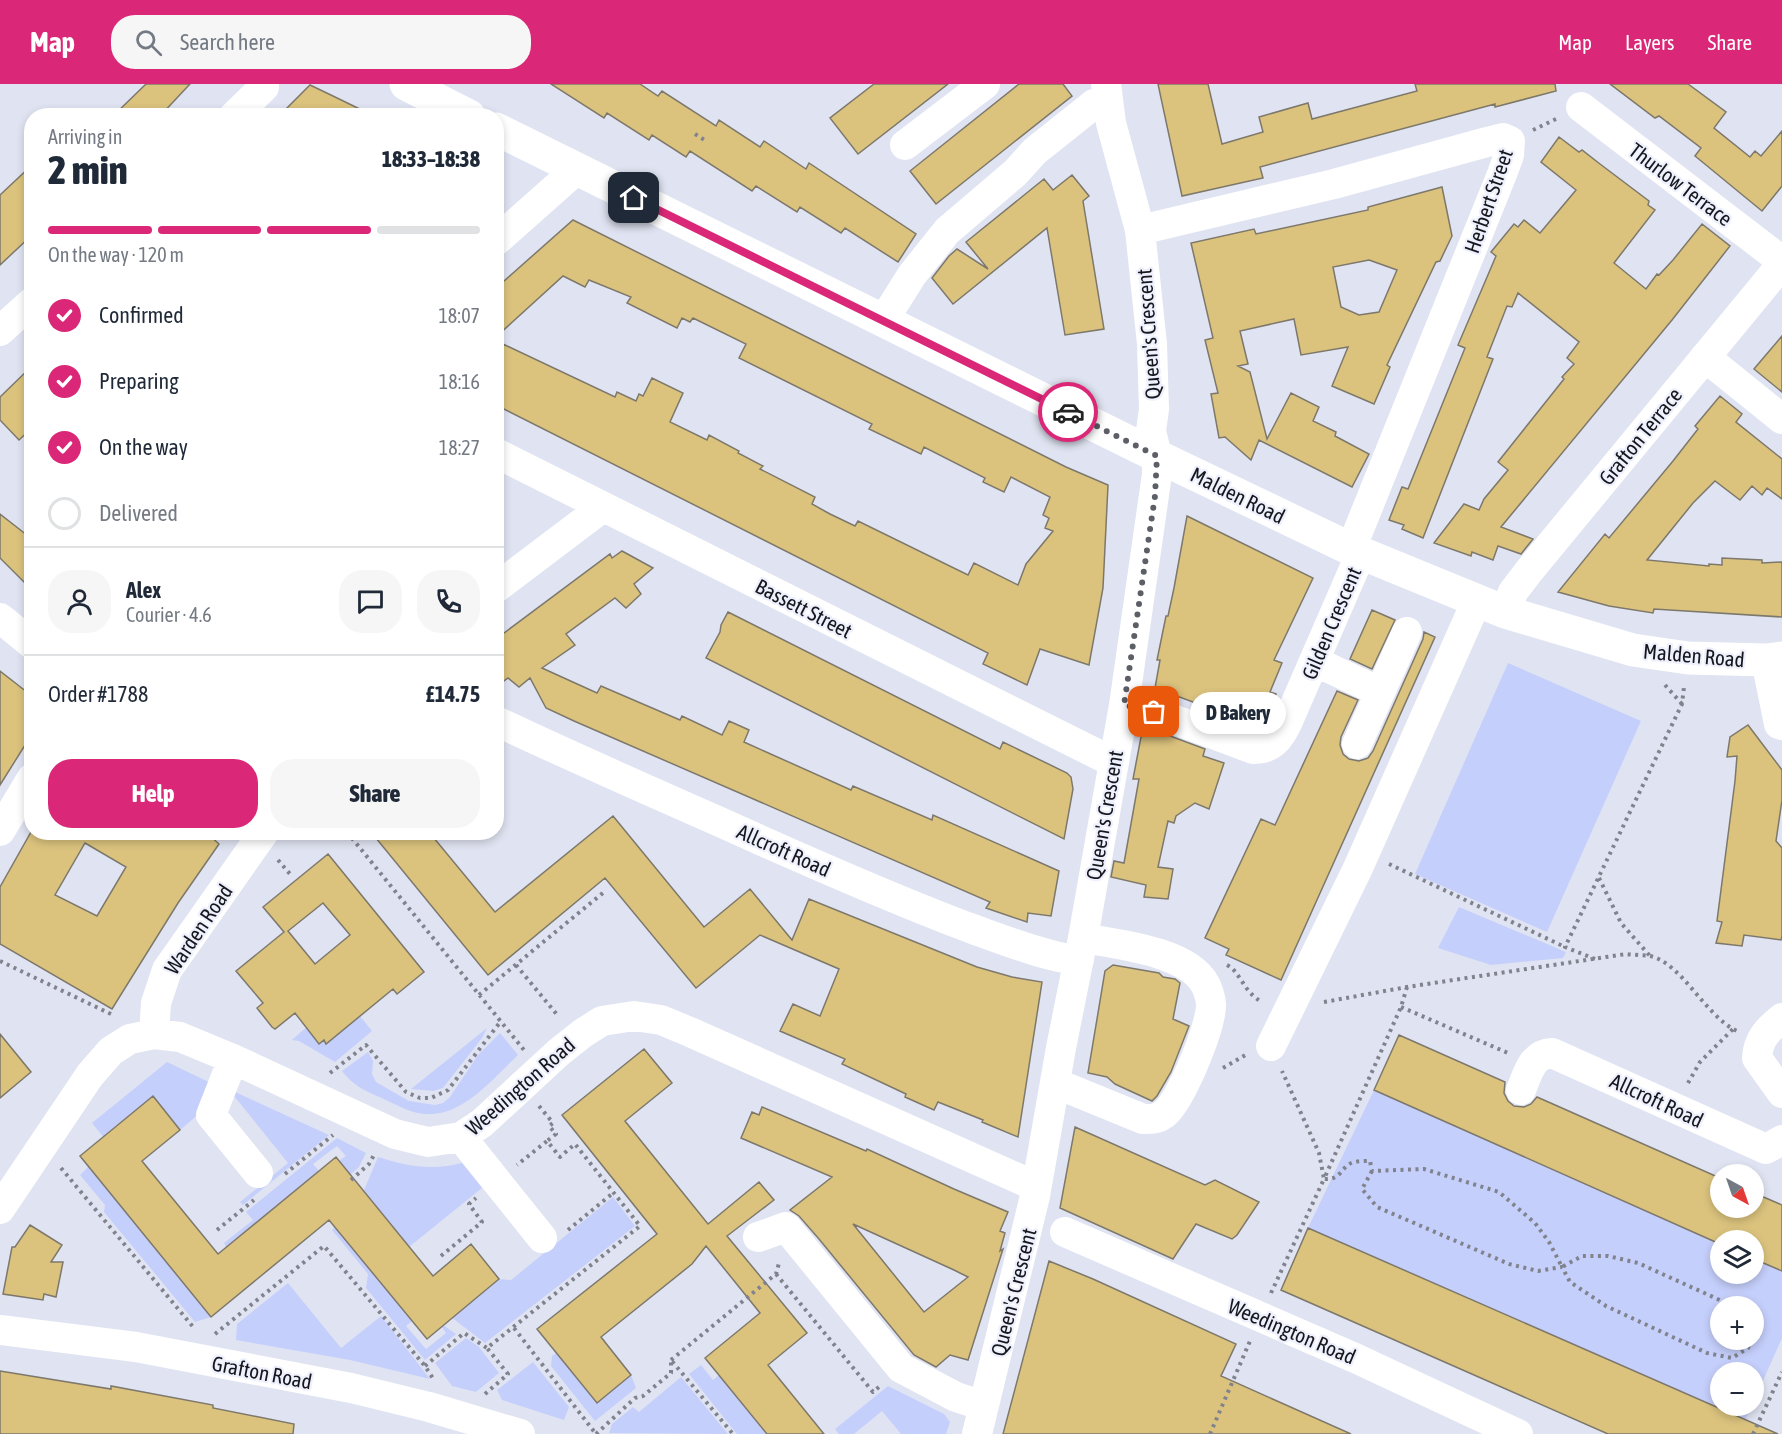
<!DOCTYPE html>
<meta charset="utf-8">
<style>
body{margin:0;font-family:"Asap Condensed",sans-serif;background:#f6f6f7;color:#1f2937;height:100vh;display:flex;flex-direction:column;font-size:22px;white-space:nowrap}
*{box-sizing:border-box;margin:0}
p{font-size:20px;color:#747a83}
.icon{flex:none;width:33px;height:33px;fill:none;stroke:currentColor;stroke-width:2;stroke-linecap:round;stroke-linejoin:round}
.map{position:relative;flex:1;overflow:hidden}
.sheet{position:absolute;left:24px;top:24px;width:480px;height:732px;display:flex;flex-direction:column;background:#fff;border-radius:24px;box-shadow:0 3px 9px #0003}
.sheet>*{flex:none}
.needle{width:39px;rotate:140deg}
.controls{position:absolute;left:1710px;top:1080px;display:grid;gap:12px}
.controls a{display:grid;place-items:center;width:54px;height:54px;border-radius:50%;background:#fff;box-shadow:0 3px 9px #0003;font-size:30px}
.pin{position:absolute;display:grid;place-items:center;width:51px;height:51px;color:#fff;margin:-26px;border-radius:12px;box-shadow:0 3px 9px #0006}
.courier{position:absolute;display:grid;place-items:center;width:60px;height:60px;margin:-30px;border:4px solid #db2777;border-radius:50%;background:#fff;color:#222;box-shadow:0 2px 8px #0007}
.bubble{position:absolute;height:42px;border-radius:21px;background:#fff;box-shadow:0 3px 9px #0003;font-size:20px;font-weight:800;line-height:42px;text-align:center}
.headline em{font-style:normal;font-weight:800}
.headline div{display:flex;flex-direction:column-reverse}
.headline{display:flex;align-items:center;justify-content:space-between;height:102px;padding:0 24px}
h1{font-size:39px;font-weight:800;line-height:45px}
.bar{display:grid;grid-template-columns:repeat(4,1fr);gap:9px 6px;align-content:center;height:72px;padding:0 24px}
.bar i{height:8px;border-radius:4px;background:#e0e1e3}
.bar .on{background:#db2777}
.bar p{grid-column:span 4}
.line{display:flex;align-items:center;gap:15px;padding:0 24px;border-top:2px solid #e0e1e3}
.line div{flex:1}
.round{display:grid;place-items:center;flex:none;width:63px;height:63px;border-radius:24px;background:#f6f6f7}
ol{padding:0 24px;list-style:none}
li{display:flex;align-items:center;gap:18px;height:66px}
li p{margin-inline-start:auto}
li .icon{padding:6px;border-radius:50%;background:#db2777;color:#fff;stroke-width:4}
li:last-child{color:#747a83}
li i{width:33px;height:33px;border:3px solid #e0e1e3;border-radius:50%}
.cta{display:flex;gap:12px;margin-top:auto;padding:12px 24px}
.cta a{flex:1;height:69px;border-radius:24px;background:#db2777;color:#fff;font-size:24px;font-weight:800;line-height:69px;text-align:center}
.cta a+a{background:#f6f6f7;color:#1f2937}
header{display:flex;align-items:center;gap:36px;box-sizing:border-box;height:84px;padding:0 30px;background:#db2777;color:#fff}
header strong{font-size:28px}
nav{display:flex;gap:33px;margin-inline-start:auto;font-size:21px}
.search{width:420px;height:54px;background:#f6f6f7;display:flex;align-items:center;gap:15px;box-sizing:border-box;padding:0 21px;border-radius:24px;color:#747a83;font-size:22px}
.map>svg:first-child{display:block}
</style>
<header>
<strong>Map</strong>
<div class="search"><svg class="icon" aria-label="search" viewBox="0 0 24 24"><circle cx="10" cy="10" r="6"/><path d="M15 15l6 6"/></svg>Search here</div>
<nav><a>Map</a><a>Layers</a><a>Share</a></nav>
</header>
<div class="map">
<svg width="1782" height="1350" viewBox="0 0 1782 1350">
<rect width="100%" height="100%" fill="#e0e4f2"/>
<path fill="#c5cffb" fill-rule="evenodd" d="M1508 579 1641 637 1547 848 1415 790Z
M1459 823 1566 868 1563 874 1491 881 1438 864Z
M360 932 372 947 335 978 299 957 292 956 309 941 312 951 319 960 324 956 326 959Z
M487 944 482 954 443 1004 433 1007 411 1005Z
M500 949 518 971C494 993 464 1032 427 1030 413 1030 401 1023 388 1017 369 1008 356 1005 342 987L368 968 373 977 372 990 376 998 409 1017 435 1021 443 1019 450 1013 478 971Z
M167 978 213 1000 205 1025 180 1046 153 1013 105 1050V1055L92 1039Z
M1374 1006 1720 1160V1190H1754V1175L1782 1187V1254L1754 1317V1288H1720V1322H1752L1745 1336 1308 1144ZM1720 1222H1754V1256H1720Z
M235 1008 329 1051 243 1121 240 1118 288 1079 234 1012Z
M337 1054 366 1069 359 1083 350 1091 339 1077 346 1072 337 1062 313 1080 319 1087 226 1163 224 1159 253 1136 246 1128Z
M378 1073C406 1082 432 1087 462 1079L482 1104 409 1163 364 1106Z
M88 1083 211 1233 195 1238 104 1128 105 1121 80 1091Z
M613 1113 635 1142 485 1259 451 1233 499 1195 511 1196Z
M335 1143 412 1237 406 1242 426 1265 446 1249 441 1242 443 1241 456 1250 425 1276 366 1204 368 1190 332 1146Z
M288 1199 341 1264 381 1232 430 1295 350 1276 236 1256 237 1240Z
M466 1254 479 1263 499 1289 476 1308 452 1302 435 1279Z
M559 1267 564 1279 596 1319 631 1291 636 1304 595 1337 551 1282 552 1272Z
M533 1278 569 1323 564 1336 502 1316 497 1306Z
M701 1281 713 1296 719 1291 767 1350H737L689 1290Z
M681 1293 728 1350 609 1349 612 1340 633 1323 639 1328Z
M888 1302 944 1330 950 1338 946 1350H901L882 1327 854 1350H839L835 1345Z"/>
<path fill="#dbc37e" stroke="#7d786b" stroke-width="1.5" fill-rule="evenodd" d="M146 0H190L160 32H113Z
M551 0H640L658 12 662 7 716 42 719 36 760 63 764 57 806 85 809 79 916 150 898 178 845 144 841 149 800 123 797 128 756 102 752 107 690 67 686 73 652 51 649 56 607 29 604 34Z
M874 0H948L858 70 830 34Z
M1019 0H1063L1072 12 936 120 910 87Z
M1158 0H1208L1222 60 1263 48 1259 33 1308 19 1312 35 1417 7 1415 0H1555L1556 7 1495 23V20L1260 83 1263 94 1182 112Z
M1610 0H1688L1726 28 1714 44 1750 73 1755 67 1761 72 1782 47V102L1762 127 1695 72 1701 64 1659 32 1655 34Z
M310 1 333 12 374 32H279Z
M1559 53 1579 68 1582 66 1600 80 1649 117 1648 121 1655 126 1614 179 1646 205 1657 190 1659 191 1673 176 1702 140 1730 162 1672 236 1501 443 1533 455 1521 470 1498 462 1493 476 1472 468 1471 472 1434 459 1464 420 1479 426 1484 415 1508 386 1498 378 1564 295 1562 293 1574 280 1567 274 1579 258 1518 209 1512 223 1507 222 1487 273 1493 275 1423 454 1402 445 1404 441 1389 436 1402 403 1408 405 1465 264 1458 261 1496 172 1491 168 1514 140 1518 143 1524 136 1540 149 1576 106 1541 78Z
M32 81V151L0 181V111Z
M1072 91 1089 112 1083 117 1104 245 1065 251 1047 144 953 220 932 194 949 172 957 165 988 185 966 158 1044 95 1053 106Z
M1442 103 1452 152 1440 177 1436 178 1387 281 1390 283 1374 320 1332 302 1348 263 1301 271 1294 235 1240 247 1248 280 1238 282 1250 288 1267 355 1291 309 1319 323 1313 337 1336 348 1335 352 1369 370 1352 403 1259 356 1251 376 1225 353 1219 354 1211 310 1218 309 1205 256 1213 254 1191 159 1254 145 1256 150 1368 126V123ZM1369 176 1397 186 1379 228 1359 231 1341 223 1333 183Z
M573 136 1066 383 1108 401 1103 504 1089 581 1040 565 1027 601 983 580 988 569 496 321V274L503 260 615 313 617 308 636 317 639 310 643 312 652 294 683 309 670 338 707 356 709 351 739 367 738 369 763 382 760 385 815 413 812 420 830 430 855 442 858 437 968 491 974 479 1018 501 1026 480 1053 447 1045 444 1049 434 1043 431 1050 413 1011 393 1004 408 983 398 985 394 924 363 921 370 869 345 872 340 739 274 746 260 693 234 690 238 682 234 677 244 627 219 631 213 589 196 585 203 563 192 496 253V204Z
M1782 252V308L1754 285Z
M32 282V344L19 356 0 336V313Z
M1720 312 1742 330 1736 338 1782 375V415L1767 404 1762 411 1752 402 1740 416 1715 397 1693 419 1647 476 1709 482V480L1722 481V474L1762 476V479L1782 478V533L1654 525 1653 529 1609 522 1558 508 1605 450 1609 454 1673 377 1698 345 1695 342Z
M0 430 32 455V506L0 474Z
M1187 432 1313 494 1274 576 1282 579 1270 608 1276 610 1264 638 1240 630 1239 635 1155 604 1160 576H1157L1166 532H1168L1174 504Z
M622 467 653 484 634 500 641 510 626 524 615 514 566 550 575 561 542 584 597 609 601 602 680 636 682 632 722 651 729 637 749 646 744 658 851 706 853 702 932 736 933 731 1059 787 1051 832 1028 829 1027 838 986 824 990 818 574 637 546 624 530 594 519 603 508 594 496 603V555L610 470 612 474Z
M1372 526 1395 536 1372 585 1350 575Z
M728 528 1000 665 1003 658 1067 689 1071 693 1073 705 1064 755 706 574 720 548 721 541Z
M1424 548 1435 553 1281 896 1226 871 1229 865 1205 854 1261 735 1275 741 1337 607 1358 616 1341 653 1340 661 1343 670 1349 675 1359 677 1368 674 1373 667 1423 555Z
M0 587 32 612V650L0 701Z
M1748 641 1782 686V716L1776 757 1782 764V852L1781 856 1744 851 1742 862 1716 859 1722 838 1717 837 1735 697 1737 672 1727 673 1730 653Z
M1154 646 1205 665 1203 672 1224 679 1209 725 1195 719 1176 732 1174 739 1168 737 1158 783 1173 785 1168 815 1144 813 1146 801 1111 793 1114 777 1124 779 1139 695H1133L1141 653Z
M613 732 704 843 750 805 792 856 809 815 977 883 1012 893 1042 898 1018 1053 982 1038 983 1036 938 1018 934 1026 905 1013 906 1010 842 980 845 975 780 947 793 920 820 932 839 885 760 851 696 904 605 794 488 891 371 748H429L495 828Z
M31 748H206L219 760 178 819 112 925 0 860V803ZM85 759 126 783 97 832 55 811Z
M328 770 424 888 397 910 393 905 326 960 324 956 319 960 295 929 275 945 272 943 257 924 263 919 236 887 284 848 263 823ZM323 819 350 851 315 880 288 847Z
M1113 881 1159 889 1163 893 1175 895 1180 899 1173 935 1189 942 1171 988 1157 1012 1152 1017 1115 1000 1107 993 1088 989 1105 887Z
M0 950 31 988 0 1014Z
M1399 951 1505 998 1504 1009 1508 1017 1514 1022 1524 1023 1531 1020 1537 1013 1720 1094V1124H1754V1109L1782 1121V1187L1754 1175V1156H1720V1160L1374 1006Z
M644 965 672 999 625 1037 708 1140 759 1098 774 1116 727 1152 807 1249 768 1281 824 1350H767L705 1274 760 1229 706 1162 692 1180 601 1253 631 1291 597 1319 537 1245 657 1150 562 1031Z
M153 1012 180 1046 142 1077 218 1170 336 1073 433 1192 471 1160 499 1195 427 1255 329 1136 211 1233 80 1072Z
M762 1023 866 1067 867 1065 954 1105 1008 1128 1000 1147 1005 1149 1000 1167 1003 1165 968 1276 950 1271 936 1283 914 1271 819 1155 799 1132 790 1126 832 1093 741 1054 752 1028 759 1031ZM853 1140 954 1186 968 1193 924 1228Z
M1075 1043 1205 1101 1215 1096 1259 1118 1237 1151 1232 1155 1196 1140 1173 1175 1060 1124Z
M30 1141 62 1161 51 1178H63L56 1213 44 1210 43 1216 3 1210 12 1163H15Z
M1308 1144 1778 1350H1608L1365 1243 1281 1206Z
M1049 1177 1093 1195 1236 1260 1221 1292 1351 1350H1003Z
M0 1287 111 1305V1302L213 1321V1324L294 1340 293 1350H0Z"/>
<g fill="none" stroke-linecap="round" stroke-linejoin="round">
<path stroke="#80838d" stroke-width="4" stroke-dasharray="3 4.5" stroke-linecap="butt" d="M1533 46 1558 34
M695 50 706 57
M1665 601 1682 620
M347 748 524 966
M278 776 290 790
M1389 780 1565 863
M1599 794 1621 839 1650 872
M1595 875 1565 863 1682 620 1684 603
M0 877 115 932
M516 881 559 933
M1227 881C1241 888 1243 908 1262 918
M1407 903 1401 923 1324 1095C1343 1096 1340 1082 1354 1078 1359 1077 1365 1077 1370 1077L1372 1087 1424 1085 1499 1108 1535 1139 1549 1158 1562 1183 1582 1172H1608L1638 1179 1733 1222
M479 911 604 808
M1324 918 1407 903 1626 870C1634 871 1642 871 1650 872 1682 879 1705 932 1737 947
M1401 923 1508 969
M1223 984 1247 970
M330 989 366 961 406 1008 420 1014H431L448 1006 501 937
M1688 999 1700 978 1733 945
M539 1022 553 1039 549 1042 556 1050 547 1057
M61 1084 194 1244
M1372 1087 1362 1105 1377 1123 1509 1180 1538 1187 1562 1183 1570 1198 1606 1222 1707 1269 1732 1274 1748 1264 1751 1256
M285 1090 333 1051
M351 1096 369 1080 374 1071
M217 1146 254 1116
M568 1146 613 1109
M441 1172 482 1138 469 1120 476 1114
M776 1190 873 1308 880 1302
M1271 1209 1324 1095 1319 1069 1282 987
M514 1244 596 1350
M215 1250 324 1162 425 1282 434 1296
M671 1276 776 1190 779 1179
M425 1282 464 1249 487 1264
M485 1310 508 1290 487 1264 640 1142 575 1060 560 1073 547 1057 517 1081
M596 1350 635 1314 643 1312 671 1289V1276L733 1350
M1210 1350 1250 1257
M1753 1350 1782 1288"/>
<path stroke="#fff" stroke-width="30" d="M1581 23 1782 177
M234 32 264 3
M905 61 985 0
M1140 146 1334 100 1487 58 1503 54 1510 57 1509 71 1502 90 1351 465
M496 157 576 86
M883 237 912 191 947 147 1015 89 1035 67 1094 20 1108 17
M0 247 32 218
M1705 273 1782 335
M496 369 1113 678
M496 504 603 423
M1505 528 1513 508 1529 487 1782 180
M0 534 32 560
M1766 576 1779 640 1782 641
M1314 577 1380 608
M1124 621 1154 628 1253 665C1273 665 1280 654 1288 637L1361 469
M496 637C570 672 645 705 720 738 802 775 885 812 970 844 993 852 1056 877 1079 875
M1357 660 1407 548
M0 747 32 694
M1782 934C1768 945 1758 955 1757 974L1782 1009
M154 950 156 919 167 886 264 748
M1271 962 1358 784 1477 516
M233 975 211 1031 258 1089
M1055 999 1143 1035C1152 1035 1157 1035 1164 1030 1181 1017 1211 943 1211 921 1211 916 1208 905 1205 900 1187 867 1116 860 1083 854
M1521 1006C1528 989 1532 970 1552 969L1766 1065 1782 1056
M461 1053 542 1154
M0 1125 90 991 111 967 130 955 154 950 180 953 233 975 395 1050 428 1058 461 1053 482 1039 559 968 583 949 602 937 634 932 661 936 690 948 1026 1098 1036 1105
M1065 1148 1355 1274 1518 1350
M758 1153 786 1143 901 1284 956 1313 984 1322
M0 1246 136 1263 351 1304 429 1323 520 1350
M977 1350 1035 1112 1061 964 1083 854 1124 621 1157 390V372L1151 347 1154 325 1152 260 1140 146 1111 39 1106 0"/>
<path stroke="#fff" stroke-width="33" d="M406 0 469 32
M496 45 1157 372 1351 465 1505 528 1633 566 1688 574 1766 576 1782 574"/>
</g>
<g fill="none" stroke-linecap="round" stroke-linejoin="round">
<path stroke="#5d5f67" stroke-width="6" stroke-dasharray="0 10.8" d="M1068 328 1157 372 1155 412 1124 621 1154 628"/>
<path stroke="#db2777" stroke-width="8" d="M634 114 1068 328"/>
</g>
<g text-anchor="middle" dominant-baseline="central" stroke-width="4.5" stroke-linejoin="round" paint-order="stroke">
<g font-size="21" fill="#16171c" stroke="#eef1fd">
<text transform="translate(1681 100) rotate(37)">Thurlow Terrace</text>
<text transform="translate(1488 117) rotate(-71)">Herbert Street</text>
<text transform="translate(1148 250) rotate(-94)">Queen's Crescent</text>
<text transform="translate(1640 352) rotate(-51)">Grafton Terrace</text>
<text transform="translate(1238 411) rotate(26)">Malden Road</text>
<text transform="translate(804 524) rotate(27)">Bassett Street</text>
<text transform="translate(1331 539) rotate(-67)">Gilden Crescent</text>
<text transform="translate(1694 571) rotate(5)">Malden Road</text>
<text transform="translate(1104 731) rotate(-80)">Queen's Crescent</text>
<text transform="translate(784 766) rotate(24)">Allcroft Road</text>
<text transform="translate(198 845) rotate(-56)">Warden Road</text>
<text transform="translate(520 1002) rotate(-41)">Weedington Road</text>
<text transform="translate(1657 1016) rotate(25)">Allcroft Road</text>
<text transform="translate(1013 1208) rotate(-76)">Queen's Crescent</text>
<text transform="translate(1292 1247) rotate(23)">Weedington Road</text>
<text transform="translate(262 1288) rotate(11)">Grafton Road</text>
</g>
</g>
</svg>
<div class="controls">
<a><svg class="needle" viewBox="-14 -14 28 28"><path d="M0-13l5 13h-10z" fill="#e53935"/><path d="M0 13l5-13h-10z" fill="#747a83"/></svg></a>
<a><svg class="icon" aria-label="layers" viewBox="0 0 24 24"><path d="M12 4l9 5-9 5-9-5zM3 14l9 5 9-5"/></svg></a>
<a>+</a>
<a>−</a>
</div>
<div class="pin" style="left:1154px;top:628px;background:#ea580c"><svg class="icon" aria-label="bag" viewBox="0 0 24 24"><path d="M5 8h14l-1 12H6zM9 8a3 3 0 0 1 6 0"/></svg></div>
<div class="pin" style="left:634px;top:114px;background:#1f2937"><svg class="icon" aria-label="home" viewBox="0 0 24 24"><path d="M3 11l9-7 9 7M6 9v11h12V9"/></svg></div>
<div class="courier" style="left:1068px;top:328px"><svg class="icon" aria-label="car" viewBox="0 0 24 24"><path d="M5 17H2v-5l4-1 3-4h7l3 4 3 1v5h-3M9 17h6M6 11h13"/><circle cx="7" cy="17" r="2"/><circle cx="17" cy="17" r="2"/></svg></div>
<div class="bubble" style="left:1190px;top:608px;width:96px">D Bakery</div>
<section class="sheet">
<div class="headline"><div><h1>2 min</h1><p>Arriving in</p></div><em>18:33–18:38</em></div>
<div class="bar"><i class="on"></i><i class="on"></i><i class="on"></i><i></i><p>On the way · 120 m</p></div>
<ol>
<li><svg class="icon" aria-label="check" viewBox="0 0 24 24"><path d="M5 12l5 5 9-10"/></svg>Confirmed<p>18:07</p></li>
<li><svg class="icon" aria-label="check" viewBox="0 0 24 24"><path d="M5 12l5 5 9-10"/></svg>Preparing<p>18:16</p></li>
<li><svg class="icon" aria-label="check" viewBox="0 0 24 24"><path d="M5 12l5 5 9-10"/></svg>On the way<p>18:27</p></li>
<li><i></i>Delivered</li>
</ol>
<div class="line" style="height:108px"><a class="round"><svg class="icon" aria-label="person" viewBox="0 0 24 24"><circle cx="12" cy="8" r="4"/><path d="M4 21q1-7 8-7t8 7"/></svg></a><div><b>Alex</b><p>Courier · 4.6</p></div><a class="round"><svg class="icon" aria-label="chat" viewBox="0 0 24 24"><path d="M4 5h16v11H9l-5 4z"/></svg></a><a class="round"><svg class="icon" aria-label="phone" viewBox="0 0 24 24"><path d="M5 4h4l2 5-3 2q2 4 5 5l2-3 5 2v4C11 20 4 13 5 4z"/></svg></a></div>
<div class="line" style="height:78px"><div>Order #1788</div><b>£14.75</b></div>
<div class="cta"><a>Help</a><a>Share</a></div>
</section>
</div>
